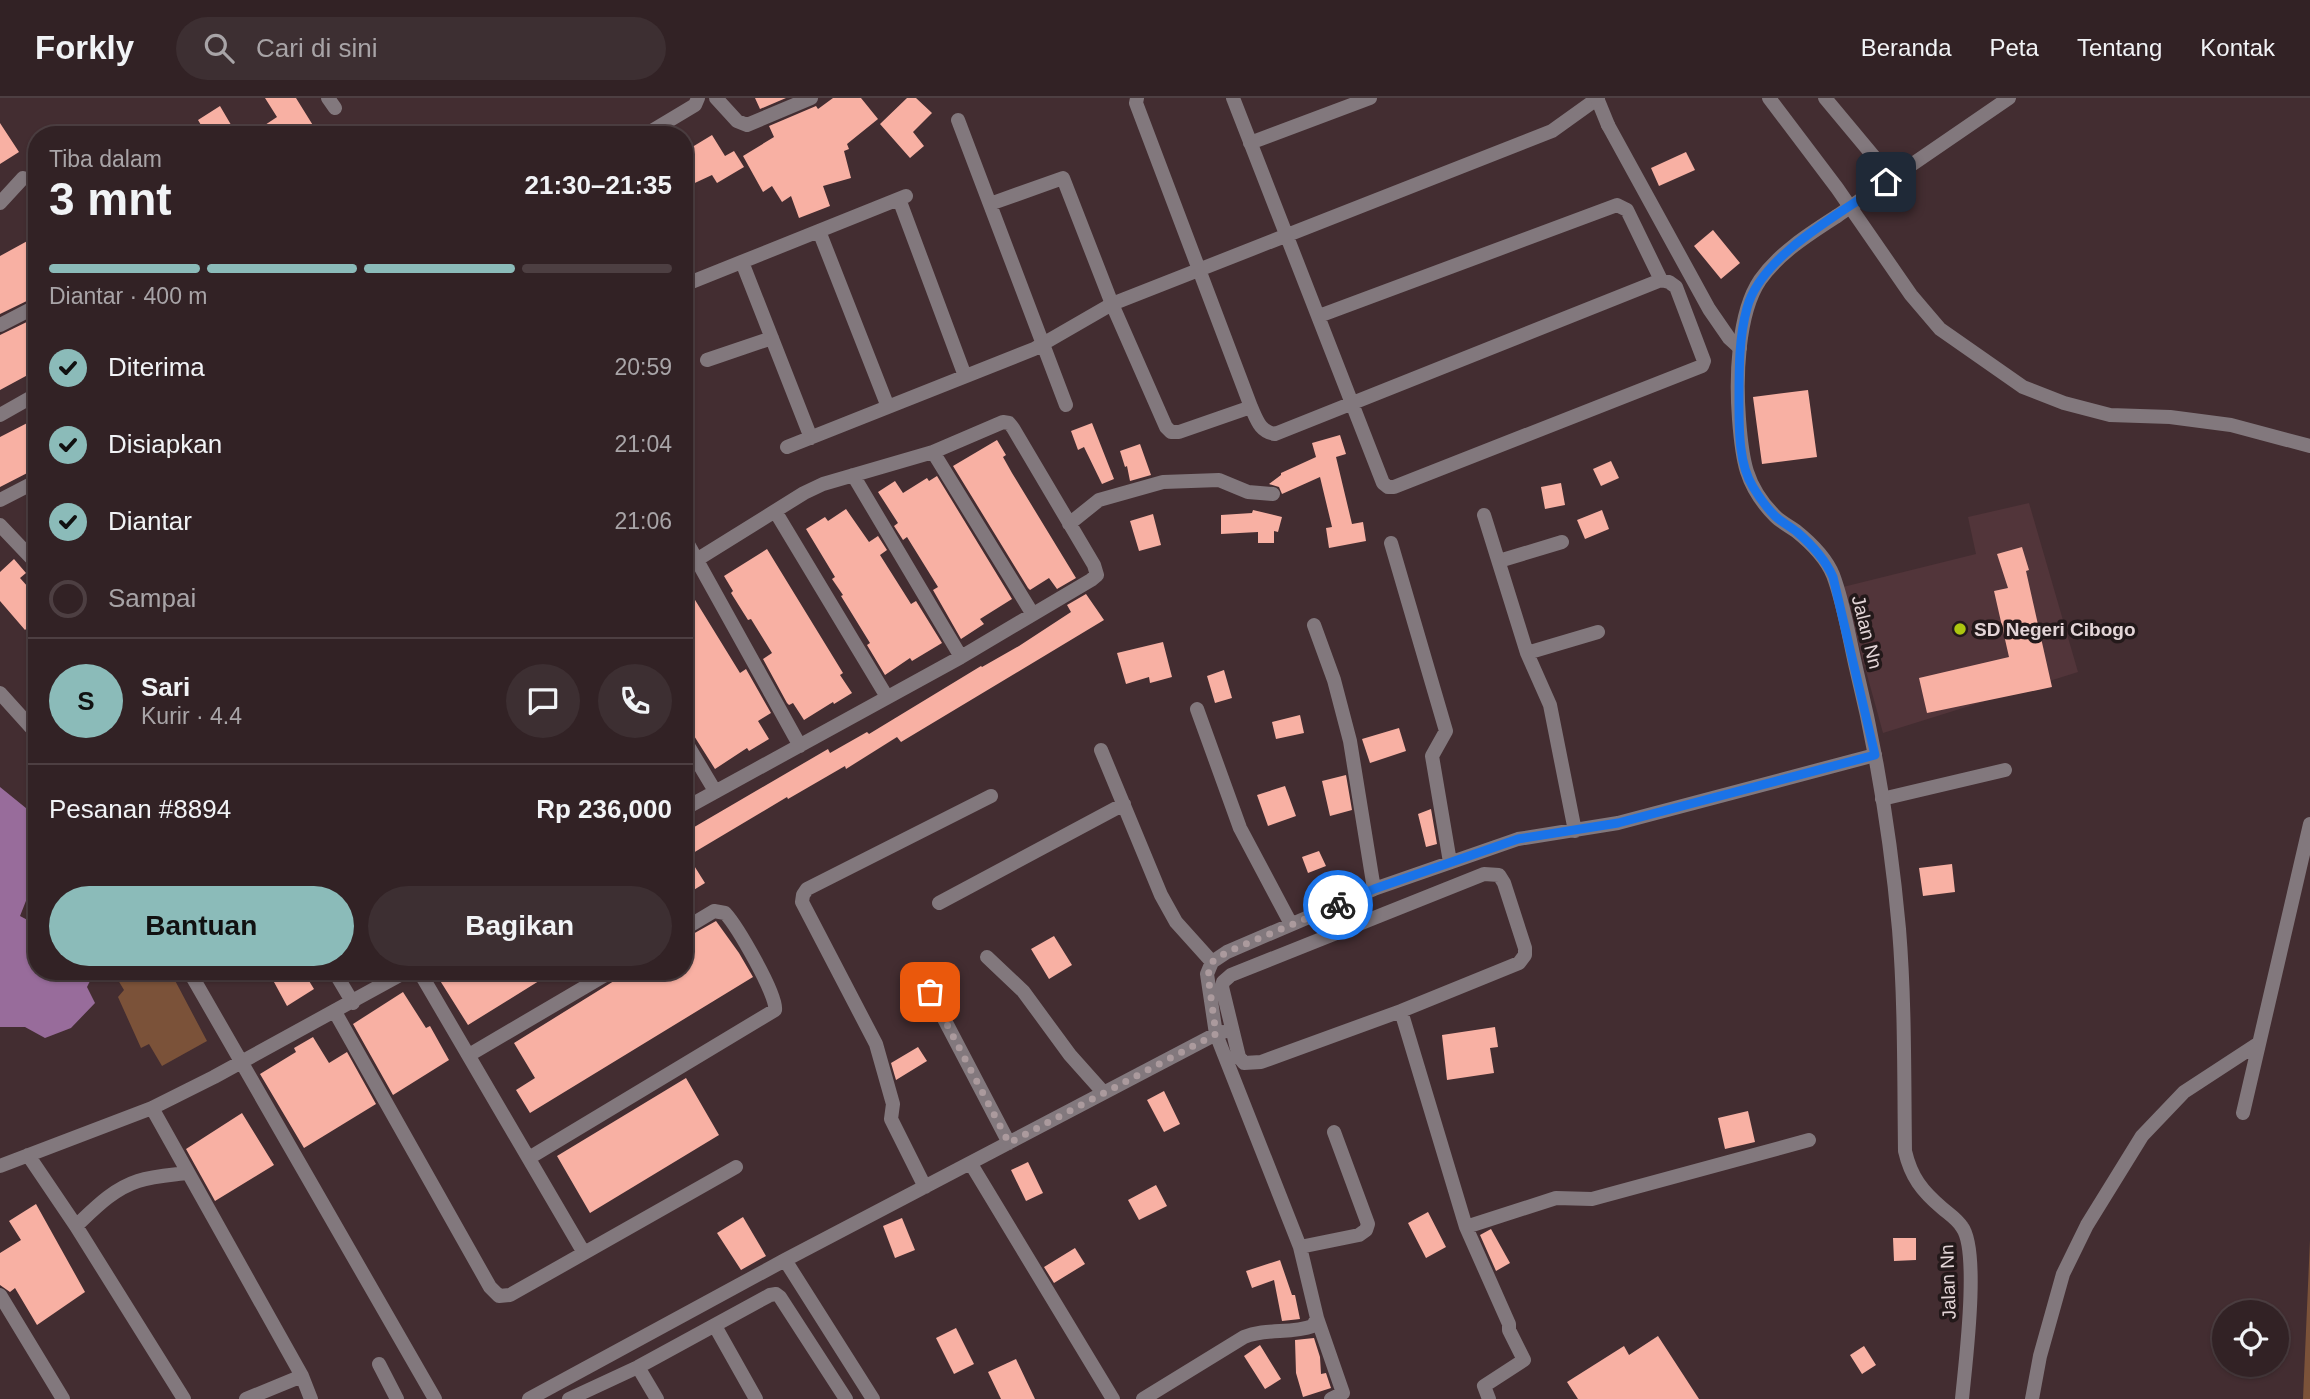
<!DOCTYPE html>
<html lang="id">
<meta charset="utf-8">
<style>
body{margin:0;font-family:Helvetica,sans-serif;background:#3d2f32;color:#f1f3f6;height:100vh;display:flex;flex-direction:column;font-size:26px;white-space:nowrap}
*{box-sizing:border-box;margin:0}
p{font-size:23px;color:#a8a4a7}
.icon{flex:none;width:38px;height:38px;fill:none;stroke:currentColor;stroke-width:2;stroke-linecap:round;stroke-linejoin:round}
.map{position:relative;flex:1;overflow:hidden}
.side{position:absolute;left:28px;top:28px;width:665px;height:854px;display:flex;flex-direction:column;background:#322225;border-radius:28px;box-shadow:0 2px 5px #0004,0 0 0 2px #4d3f42}
.side>*{flex:none}
.buttons{position:absolute;left:2212px;top:1202px;display:grid;gap:14px}
.buttons a{display:grid;place-items:center;width:77px;height:77px;border-radius:50%;background:#322225;box-shadow:0 2px 5px #0004,0 0 0 2px #4d3f42;font-size:35px}
.pin{position:absolute;display:grid;place-items:center;width:60px;height:60px;color:#fff;margin:-30px;border-radius:14px;box-shadow:0 4px 10px #0006}
.courier{position:absolute;display:grid;place-items:center;width:70px;height:70px;margin:-35px;border:5px solid #1a73e8;border-radius:50%;background:#fff;color:#222;box-shadow:0 2px 9px #0007}
.headline em{font-style:normal;font-weight:700}
.headline div{display:flex;flex-direction:column-reverse}
.headline{display:flex;align-items:center;justify-content:space-between;height:119px;padding:0 21px}
h1{font-size:46px;font-weight:700;line-height:52px}
.bar{display:grid;grid-template-columns:repeat(4,1fr);gap:10px 7px;align-content:center;height:84px;padding:0 21px}
.bar i{height:9px;border-radius:5px;background:#4d3f42}
.bar .active{background:#8bbbb9}
.bar p{grid-column:span 4}
.line{display:flex;align-items:center;gap:18px;padding:0 21px;border-top:2px solid #4d3f42}
.line div{flex:1}
.round{display:grid;place-items:center;flex:none;width:74px;height:74px;border-radius:37px;background:#3d2f32}
ol{padding:0 21px;list-style:none}
li{display:flex;align-items:center;gap:21px;height:77px}
li p{margin-inline-start:auto}
li .icon{padding:7px;border-radius:50%;background:#8bbbb9;color:#111;stroke-width:4}
li:last-child{color:#a8a4a7}
li i{width:38px;height:38px;border:4px solid #4d3f42;border-radius:50%}
.action{display:flex;gap:14px;margin-top:auto;padding:14px 21px}
.action a{flex:1;height:80px;border-radius:42px;background:#8bbbb9;color:#111;font-size:28px;font-weight:700;line-height:80px;text-align:center}
.action a+a{background:#3d2f32;color:#f1f3f6}
header{display:flex;align-items:center;gap:42px;box-sizing:border-box;height:98px;padding:0 35px;background:#322225;border-bottom:2px solid #4d3f42}
header strong{font-size:33px}
nav{display:flex;gap:38px;margin-inline-start:auto;font-size:24px}
.search{width:490px;height:63px;background:#3d2f32;display:flex;align-items:center;gap:18px;box-sizing:border-box;padding:0 24px;border-radius:38px;color:#a8a4a7;font-size:26px}
.map>svg:first-child{display:block}
</style>
<header>
<strong>Forkly</strong>
<div class="search"><svg class="icon" aria-label="search" viewBox="0 0 24 24"><circle cx="10" cy="10" r="6"/><path d="M15 15l6 6"/></svg>Cari di sini</div>
<nav><a>Beranda</a><a>Peta</a><a>Tentang</a><a>Kontak</a></nav>
</header>
<div class="map">
<svg width="2310" height="1301" viewBox="0 0 2310 1301">
<rect width="100%" height="100%" fill="#432d31"/>
<path fill="#52353a" d="M2029 405 2078 574 1883 635 1843 489 1976 456 1968 419Z"/>
<path fill="#7b5239" d="M120 873H170L207 943 162 968 149 946 141 950 118 899 124 892 115 877Z
M2310 1142V1301H2303Z"/>
<path fill="#986c9b" d="M0 689 37 719V775L20 818 37 827V873H95L87 889 95 905 71 930 45 940 25 929H0Z"/>
<path fill="#f8b0a3" d="M265 0H296L319 37H250L277 19Z
M755 0H786L760 11Z
M833 0H861L878 21 847 46 849 51 844 53 851 80 823 88 830 108 799 120 791 98 782 104 772 88 763 94 743 58 774 39 769 28 816 8 818 11Z
M907 0H916L932 15 913 34 924 48 910 60 880 26Z
M220 8 237 37H207L198 22Z
M0 25 19 54 0 66Z
M712 37 725 58 734 53 744 69 717 85 712 77 684 90V54Z
M1686 54 1695 72 1659 88 1651 70Z
M1713 132 1740 165 1721 181 1694 148Z
M31 141 37 152V198L0 216V158Z
M37 219V272L0 292V237Z
M1808 292 1817 359 1762 366 1753 299Z
M37 320V370L0 389V339Z
M1092 325 1114 381 1102 386 1084 349 1078 352 1071 333Z
M1340 337 1346 356 1336 359 1352 426 1363 424 1366 443 1329 450 1326 430 1332 429 1320 379 1282 396 1279 389 1269 386 1281 377V375L1316 359 1312 345Z
M997 342 1006 357 1003 359 1012 375 1076 480 1057 491 1049 480 1030 492 1028 490 953 368Z
M1140 346 1151 377 1130 383 1127 368 1125 369 1120 353Z
M1611 363 1619 380 1601 388 1593 371Z
M937 378 1012 501 980 521 984 526 961 541 933 492 938 489 907 439 903 442 894 428 898 425 878 394 895 383 903 395 927 380 929 383Z
M1561 385 1565 407 1545 411 1541 389Z
M846 411 869 444 878 438 887 452 880 457 911 506 916 503 942 545 912 563 910 560 885 577 867 547 870 545 841 498 843 497 832 481 835 479 806 431 825 419 828 423Z
M1253 412 1282 419 1278 434 1274 433V445H1258V434L1221 436V417L1252 415Z
M1602 412 1609 431 1585 441 1577 422Z
M1153 416 1161 447 1139 453 1130 423Z
M2022 449 2029 472 2026 473 2052 589 1927 615 1919 580 2009 559 1994 493 2008 490 1997 456Z
M767 451 843 575 840 577 852 595 834 606 833 604 804 622 793 605 789 607 787 605 763 561 772 555 751 521 748 522 731 495 733 493 724 478Z
M14 461 26 475 20 480 37 499V540L28 529 25 532 0 503V474Z
M684 484 740 575 746 571 771 615 758 623 769 641 749 653 747 650 715 671 684 622Z
M1086 496 1104 522 901 644 897 639 846 671 845 668 788 701 787 699 688 758 705 785 684 798V735L828 651 830 655 867 634 869 636 981 568 982 569 1019 548 1071 514 1067 507Z
M1163 544 1172 579 1150 585 1149 579 1126 586 1117 555Z
M1224 572 1232 600 1215 605 1207 578Z
M1300 617 1304 635 1276 641 1272 624Z
M1399 630 1406 653 1370 665 1362 641Z
M1346 677 1352 712 1330 718 1322 683Z
M1285 688 1296 718 1268 728 1257 697Z
M1431 711 1437 746 1426 749 1418 716Z
M1319 753 1326 768 1308 775 1302 759Z
M1952 766 1955 794 1923 798 1919 770Z
M716 823 739 855 753 879 530 1015 516 992 535 980 514 945 630 873H684V841Z
M1054 838 1072 867 1049 881 1031 851Z
M268 873H303L314 891 287 908Z
M434 873H555L468 927Z
M403 894 426 930 430 928 449 962 393 997 353 926Z
M1495 929 1498 949 1490 950 1494 975 1447 982 1442 937Z
M313 939 329 965 347 954 376 1006 304 1050 260 976 296 954 294 950Z
M918 949 927 963 896 982 891 965Z
M686 980 719 1037 590 1115 557 1058Z
M1164 993 1180 1026 1164 1034 1147 1002Z
M1748 1013 1755 1044 1725 1051 1718 1020Z
M242 1015 274 1067 215 1103 186 1051Z
M1028 1064 1043 1095 1026 1103 1011 1072Z
M1156 1087 1167 1108 1139 1122 1128 1102Z
M36 1106 85 1194 37 1227 15 1190 10 1194 0 1187V1155L21 1142 9 1123Z
M1428 1114 1446 1149 1426 1160 1408 1125Z
M743 1119 766 1158 741 1172 717 1135Z
M902 1120 915 1152 895 1160 883 1128Z
M1491 1131 1510 1165 1496 1173 1480 1137Z
M1893 1140H1916V1162L1894 1163Z
M1075 1150 1085 1166 1054 1185 1044 1169Z
M1280 1162 1292 1197H1295L1300 1221 1282 1223 1274 1182 1252 1190 1246 1173Z
M956 1230 974 1266 954 1276 936 1240Z
M1658 1238 1699 1301H1578L1567 1284 1624 1248 1629 1257Z
M1314 1240 1320 1259 1321 1276 1326 1275 1331 1290 1303 1299 1296 1275 1295 1242Z
M1260 1247 1281 1281 1265 1291 1244 1258Z
M1864 1248 1876 1267 1862 1276 1850 1257Z
M1016 1261 1035 1301H1001L988 1274Z"/>
<g fill="none" stroke-linecap="round" stroke-linejoin="round">
<path stroke="#82787d" stroke-width="14" d="M328 0 335 10
M716 0 737 23 747 27 811 0
M1137 0 1136 5 1251 309C1257 322 1260 334 1275 336L1661 182 1669 184 1676 189 1704 263 1702 268 1394 389H1388L1383 385C1334 256 1283 128 1233 0
M1769 0 1837 90 1911 197 1940 231 2023 289 2064 305 2110 317 2170 319 2231 327 2310 348
M1825 0 1880 66
M958 22 1066 307
M1608 27 1709 211 1729 240 1740 250
M645 37 695 7 698 0
M1250 45 1370 0
M899 101 965 278
M0 105 23 80
M990 106 1063 80 1112 206 1166 329 1171 334H1179L1251 309
M819 133 888 309
M742 164 811 340
M684 187 906 98
M1319 218 1617 107 1627 112 1661 182
M0 227 37 208
M707 262 772 240
M0 317 37 296
M787 349 1034 251 1112 206 1552 33 1598 0
M933 354 1032 515
M853 377 961 559
M0 402 37 383
M775 413 887 599
M1484 417 1527 555 1550 607 1575 733
M1069 426 1099 402 1163 384 1219 382 1248 394 1273 396
M0 427 37 466
M684 439 800 648
M1391 445 1446 633 1432 658 1450 764
M1499 463 1562 444
M1314 527 1334 582 1350 643 1374 791
M1527 555 1598 534
M0 595 37 636
M1197 611 1240 730 1291 826
M684 641 715 693
M1101 652 1161 797 1176 824 1212 864
M1882 701 2005 672
M684 711 961 559 1091 482 1097 477 1094 467 1013 330 1009 325 1003 324 933 354 823 386 804 395 698 461
M1484 776 1499 777 1504 785 1525 850V857L1519 865 1401 913 1261 964 1244 965 1239 959 1222 889 1223 884 1231 877Z
M939 805 1124 706
M987 859 1023 893 1070 957 1103 994
M189 873 435 1301
M334 873 353 905
M419 873 584 1155
M930 894 1009 1045
M1401 913 1466 1129 1509 1226V1232L1524 1262 1484 1288 1489 1301
M335 914 490 1189 499 1198 510 1197 736 1069
M469 957 612 873
M152 1010 302 1278 311 1301
M2243 1015 2310 726
M28 1057 76 1128 184 1301
M529 1060 775 912C778 898 737 828 725 815L714 813 684 831
M971 1066 1113 1301
M0 1068 152 1010 214 979 407 873
M925 1089 891 1021 893 1006 876 946 802 804 803 797 807 791 991 698
M76 1128C95 1110 113 1091 138 1083 153 1078 171 1077 187 1075
M1466 1129 1556 1100 1592 1101 1809 1042
M1300 1149 1359 1137 1366 1132 1368 1126 1334 1034
M785 1162 873 1301
M0 1197 63 1301
M1317 1220 1343 1295 1331 1301
M715 1228 756 1301
M379 1266 397 1301
M638 1269 657 1301
M246 1301 302 1278
M529 1301 785 1162 1216 936 1207 876 1212 864 1227 854 1374 791 1518 741 1618 725 1875 657
M569 1301 638 1269 770 1197 776 1196 780 1199 846 1301
M1143 1301 1244 1239C1266 1230 1291 1236 1313 1228L1317 1220 1300 1149 1216 936 1223 934
M2032 1301 2040 1258 2063 1176 2087 1127 2142 1038 2184 994 2259 945"/>
<path stroke="#82787d" stroke-width="14" d="M1866 98 2009 0
M1837 118C1809 136 1779 155 1760 182 1737 216 1736 282 1739 321 1742 361 1745 388 1775 418 1781 424 1789 428 1796 433 1811 445 1826 460 1833 477 1844 506 1849 540 1856 570 1877 655 1891 743 1899 831 1905 904 1904 979 1905 1053 1911 1079 1922 1093 1942 1110 1949 1116 1957 1121 1962 1129 1980 1153 1965 1268 1962 1301"/>
<path stroke="#82787d" stroke-width="14" d="M1597 0 1608 27"/>
<path stroke="#82787d" stroke-width="14" d="M1837 118 1866 98"/>
</g>
<g fill="none" stroke-linecap="round" stroke-linejoin="round">
<path stroke="#ab9a9d" stroke-width="7" stroke-dasharray="0 12.6" d="M930 894 1009 1045 1216 936 1208 877 1212 864 1227 854 1338 807"/>
<path stroke="#1a73e8" stroke-width="9" d="M1338 807 1374 791 1518 741 1618 725 1875 657 1833 479C1825 461 1812 447 1797 434 1790 428 1781 424 1775 418 1767 410 1759 399 1753 389 1738 365 1739 328 1739 300 1739 271 1739 239 1747 210 1761 157 1843 114 1886 84"/>
</g>
<circle fill="#acc610" stroke="#23191a" stroke-width="2.5" cx="1960" cy="531" r="7"/>
<g text-anchor="middle" dominant-baseline="central" stroke-width="7" stroke-linejoin="round" paint-order="stroke">
<g font-size="19" font-weight="bold" fill="#e3d5d7" stroke="#23191a" text-anchor="start">
<text x="1974" y="531">SD Negeri Cibogo</text>
</g>
<g font-size="19" fill="#e3d5d7" stroke="#23191a">
<text transform="translate(1867 534) rotate(76)">Jalan Nn</text>
<text transform="translate(1948 1184) rotate(-92)">Jalan Nn</text>
</g>
</g>
</svg>
<div class="buttons">
<a><svg class="icon" aria-label="locate" viewBox="0 0 24 24"><circle cx="12" cy="12" r="6"/><path d="M12 2v4M12 18v4M2 12h4M18 12h4"/></svg></a>
</div>
<div class="pin" style="left:930px;top:894px;background:#ea580c"><svg class="icon" aria-label="bag" viewBox="0 0 24 24"><path d="M5 8h14l-1 12H6zM9 8a3 3 0 0 1 6 0"/></svg></div>
<div class="pin" style="left:1886px;top:84px;background:#1f2937"><svg class="icon" aria-label="home" viewBox="0 0 24 24"><path d="M3 11l9-7 9 7M6 9v11h12V9"/></svg></div>
<div class="courier" style="left:1338px;top:807px"><svg class="icon" aria-label="bike" viewBox="0 0 24 24"><circle cx="6" cy="16" r="4"/><circle cx="18" cy="16" r="4"/><path d="M6 16l4-8h5l3 8M10 8l3 8H6M13 5h3"/></svg></div>
<section class="side">
<div class="headline"><div><h1>3 mnt</h1><p>Tiba dalam</p></div><em>21:30–21:35</em></div>
<div class="bar"><i class="active"></i><i class="active"></i><i class="active"></i><i></i><p>Diantar · 400 m</p></div>
<ol>
<li><svg class="icon" aria-label="check" viewBox="0 0 24 24"><path d="M5 12l5 5 9-10"/></svg>Diterima<p>20:59</p></li>
<li><svg class="icon" aria-label="check" viewBox="0 0 24 24"><path d="M5 12l5 5 9-10"/></svg>Disiapkan<p>21:04</p></li>
<li><svg class="icon" aria-label="check" viewBox="0 0 24 24"><path d="M5 12l5 5 9-10"/></svg>Diantar<p>21:06</p></li>
<li><i></i>Sampai</li>
</ol>
<div class="line" style="height:126px"><b class="round" style="background:#8bbbb9;color:#111">S</b><div><b>Sari</b><p>Kurir · 4.4</p></div><a class="round"><svg class="icon" aria-label="chat" viewBox="0 0 24 24"><path d="M4 5h16v11H9l-5 4z"/></svg></a><a class="round"><svg class="icon" aria-label="phone" viewBox="0 0 24 24"><path d="M5 4h4l2 5-3 2q2 4 5 5l2-3 5 2v4C11 20 4 13 5 4z"/></svg></a></div>
<div class="line" style="height:91px"><div>Pesanan #8894</div><b>Rp 236,000</b></div>
<div class="action"><a>Bantuan</a><a>Bagikan</a></div>
</section>
</div>
